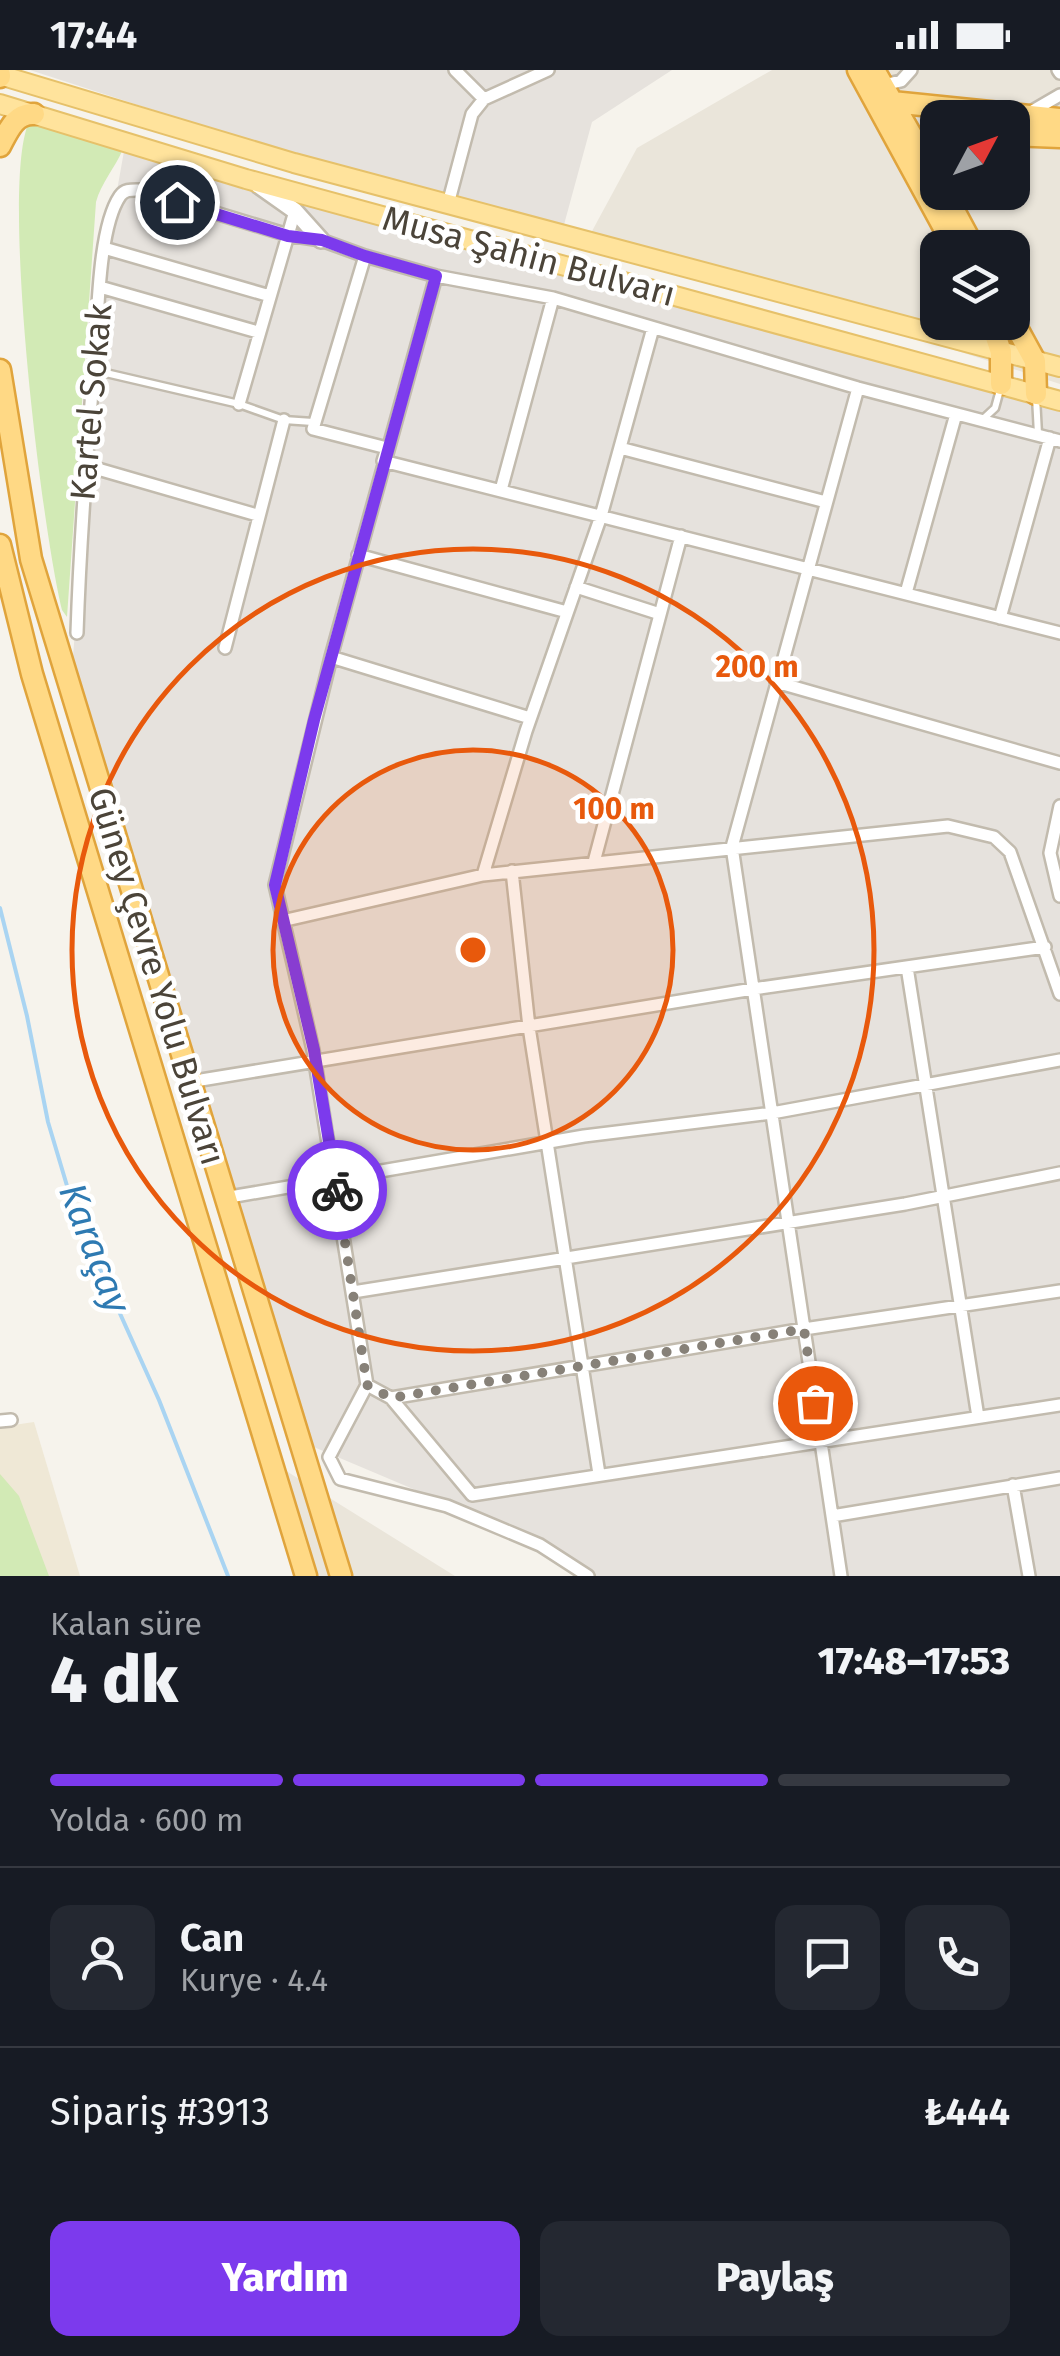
<!DOCTYPE html>
<html lang="tr">
<meta charset="utf-8">
<style>
body{margin:0;font-family:"Fira Sans",sans-serif;background:#242831;color:#f1f3f6;height:100vh;display:flex;flex-direction:column;font-size:38px;white-space:nowrap}
*{box-sizing:border-box;margin:0}
p{font-size:32px;color:#9ea1a6}
.icon{flex:none;width:55px;height:55px;fill:none;stroke:currentColor;stroke-width:2;stroke-linecap:round;stroke-linejoin:round}
.map{position:relative;height:1506px;overflow:hidden}
.side{display:flex;flex-direction:column;background:#171b24;flex:1}
.side>*{flex:none}
.needle{width:65px;rotate:49deg}
.fabs{position:absolute;left:920px;top:30px;display:grid;gap:20px}
.fabs a{display:grid;place-items:center;width:110px;height:110px;border-radius:20px;background:#171b24;box-shadow:0 2px 8px #0004;font-size:50px}
.pin{position:absolute;display:grid;place-items:center;width:85px;height:85px;color:#fff;margin:-42px;border:5px solid #fff;border-radius:50%;box-shadow:0 2px 10px #0007}
.courier{position:absolute;display:grid;place-items:center;width:100px;height:100px;margin:-50px;border:8px solid #7c3aed;border-radius:50%;background:#fff;color:#222;box-shadow:0 2px 12px #0007}
.headline em{font-style:normal;font-weight:800}
.headline div{display:flex;flex-direction:column-reverse}
.headline{display:flex;align-items:center;justify-content:space-between;height:170px;padding:0 50px}
h1{font-size:65px;font-weight:800;line-height:75px}
.bar{display:grid;grid-template-columns:repeat(4,1fr);gap:15px 10px;align-content:center;height:120px;padding:0 50px}
.bar i{height:12px;border-radius:8px;background:#363941}
.bar .current{background:#7c3aed}
.bar p{grid-column:span 4}
.line{display:flex;align-items:center;gap:25px;padding:0 50px;border-top:2px solid #363941}
.line div{flex:1}
.round{display:grid;place-items:center;flex:none;width:105px;height:105px;border-radius:20px;background:#242831}
.cta{display:flex;gap:20px;margin-top:auto;padding:20px 50px}
.cta a{flex:1;height:115px;border-radius:20px;background:#7c3aed;color:#fff;font-size:40px;font-weight:800;line-height:115px;text-align:center}
.cta a+a{background:#242831;color:#f1f3f6}
.status{display:flex;justify-content:space-between;align-items:center;height:70px;padding:0 50px;background:#171b24;direction:ltr}
.status svg{height:28px;fill:currentColor}
.map>svg:first-child{display:block}
</style>
<div class="status"><b>17:44</b><svg viewBox="0 0 49 12"><path d="M0 12V9h3v3zM5 12V6h3v6zM10 12V3h3v9zM15 12V0h3v12zM26 1h20v11H26zM47 4h2v5h-2z"/></svg></div>
<div class="map">
<svg width="1060" height="1506" viewBox="0 0 1060 1506">
<rect width="100%" height="100%" fill="#f6f3ec"/>
<path fill="#eae5da" fill-rule="evenodd" d="M772 0H1060V314L591 163 637 78ZM938 48H1012V122H938ZM938 178H1012V252H938Z
M283 1399 455 1506H317Z"/>
<path fill="#e6e2dd" d="M30 0H672L592 52 562 162 215 60Z
M126 70 1060 340V737L1050 783 1060 826V1506H578L477 1446 309 1375 168 916 73 587 103 199Z"/>
<path fill="#efe8d6" d="M34 1352 80 1506H0V1357Z"/>
<path fill="#d2eab5" d="M29 52 123 79C115 98 101 113 96 132L67 547 62 540C41 454 0 115 29 52Z
M0 1404 19 1426 49 1506H0Z"/>
<g fill="none" stroke-linecap="round" stroke-linejoin="round">
<path stroke="#a9d4f2" stroke-width="4" d="M0 838 27 946 48 1052 76 1146 159 1330 228 1506"/>
<g stroke="#c2bbae" stroke-width="11">
<path id="service" d="M93 300 239 334 284 350 313 352
M1036 327 1038 364
M982 350 995 338 1001 316"/>
</g>
<g stroke="#c2bbae" stroke-width="16">
<path id="minor" d="M455 0 484 29
M1058 0 1060 3
M883 15 901 11 911 0
M1029 43 1060 25
M448 134 472 44 484 29 548 0
M104 178 270 226
M365 186 313 359 387 378 383 391 1060 563
M436 206 331 587 275 815 313 980 367 1315 329 1387 340 1409 447 1436 540 1475 588 1506
M100 217 258 262
M239 334 295 141
M620 378 826 432
M84 395 257 445
M501 420 553 228
M358 485 567 542
M576 517 660 544
M906 523 956 344
M1000 548 1050 368
M77 563C80 470 87 378 95 286 98 247 98 158 120 126 125 119 132 120 140 120L288 165 321 170 365 186 436 206 553 228 858 318 1060 371
M225 578 284 350
M331 587 530 648
M776 612 1060 693
M1060 736 1050 783 1060 826
M594 792 681 466
M512 801 529 957 599 1404
M483 805 526 661 601 446 653 258
M282 851 483 805 948 756 994 767 1010 782 1060 924
M907 897 978 1347
M189 1012 753 919 1045 877
M224 1128 584 1066 772 1043 1060 990
M353 1222 905 1134 1060 1103
M367 1315 391 1328 804 1259 1060 1221
M391 1328 472 1425 1060 1335
M0 1351 11 1350
M1013 1415 1029 1506
M832 1446 1060 1408
M841 1506 732 777 858 318"/>
</g>
<g stroke="#c2bbae" stroke-width="20">
<path id="tertiary" d="M258 115 295 141 321 170"/>
</g>
<g stroke="#e6c16a" stroke-width="22">
<path id="primary" d="M0 5 294 93 1060 297
M0 34 246 109 1060 331"/>
</g>
<g stroke="#e0a43c" stroke-width="25">
<path id="trunk" d="M858 0 955 178
M874 0 938 112
M0 5V7
M892 32 1060 49
M1012 65 1060 67
M0 76C8 61 15 43 34 44
M944 122 974 178
M1012 249 1035 291 1036 324
M991 252 1001 282V314
M0 300 31 489 341 1506
M0 475 32 604 306 1506"/>
</g>
<use href="#service" stroke="#fff" stroke-width="6"/>
<use href="#minor" stroke="#fff" stroke-width="11"/>
<use href="#tertiary" stroke="#fff" stroke-width="15"/>
<use href="#primary" stroke="#ffe39c" stroke-width="18"/>
<use href="#trunk" stroke="#ffd985" stroke-width="20"/>
</g>
<g fill="none" stroke-linecap="round" stroke-linejoin="round">
<path stroke="#878178" stroke-width="10" stroke-dasharray="0 18" d="M337 1120 367 1315 391 1328 804 1259 815 1333"/>
<path stroke="#7c3aed" stroke-width="12" d="M177 132 288 166 322 170 365 186 436 206 314 650 275 815 314 980 337 1120"/>
</g>
<circle cx="473" cy="880" r="200" fill="#e8590c" fill-opacity=".12"/>
<g fill="none" stroke="#e8590c" stroke-width="5">
<circle cx="473" cy="880" r="200"/>
<circle cx="473" cy="880" r="401"/>
</g>
<g text-anchor="middle" dominant-baseline="central" stroke-width="9" stroke-linejoin="round" paint-order="stroke">
<g font-size="35" fill="#4b4439" stroke="#fff">
<text transform="translate(529 186) rotate(15)">Musa Şahin Bulvarı</text>
<text transform="translate(91 332) rotate(-85)">Kartel Sokak</text>
<text transform="translate(157 906) rotate(73)">Güney Çevre Yolu Bulvarı</text>
</g>
<g font-size="38" font-style="italic" fill="#2e7ab2" stroke="#fff">
<text transform="translate(95 1178) rotate(69)">Karaçay</text>
</g>
</g>
<circle cx="473" cy="880" r="15" fill="#e8590c" stroke="#fff" stroke-width="5"/>
<g font-size="30" text-anchor="middle" font-weight="bold" fill="#e8590c" stroke="#fff" stroke-width="9" stroke-linejoin="round" paint-order="stroke">
<text x="757" y="607">200 m</text>
<text x="614" y="749">100 m</text>
</g>
</svg>
<div class="fabs">
<a><svg class="needle" viewBox="-14 -14 28 28"><path d="M0-13l5 13h-10z" fill="#e53935"/><path d="M0 13l5-13h-10z" fill="#9ea1a6"/></svg></a>
<a><svg class="icon" aria-label="layers" viewBox="0 0 24 24"><path d="M12 4l9 5-9 5-9-5zM3 14l9 5 9-5"/></svg></a>
</div>
<div class="pin" style="left:815px;top:1333px;background:#ea580c"><svg class="icon" aria-label="bag" viewBox="0 0 24 24"><path d="M5 8h14l-1 12H6zM9 8a3 3 0 0 1 6 0"/></svg></div>
<div class="pin" style="left:177px;top:132px;background:#1f2937"><svg class="icon" aria-label="home" viewBox="0 0 24 24"><path d="M3 11l9-7 9 7M6 9v11h12V9"/></svg></div>
<div class="courier" style="left:337px;top:1120px"><svg class="icon" aria-label="bike" viewBox="0 0 24 24"><circle cx="6" cy="16" r="4"/><circle cx="18" cy="16" r="4"/><path d="M6 16l4-8h5l3 8M10 8l3 8H6M13 5h3"/></svg></div>
</div>
<section class="side">
<div class="headline"><div><h1>4 dk</h1><p>Kalan süre</p></div><em>17:48–17:53</em></div>
<div class="bar"><i class="current"></i><i class="current"></i><i class="current"></i><i></i><p>Yolda · 600 m</p></div>
<div class="line" style="height:180px"><a class="round"><svg class="icon" aria-label="person" viewBox="0 0 24 24"><circle cx="12" cy="8" r="4"/><path d="M4 21q1-7 8-7t8 7"/></svg></a><div><b>Can</b><p>Kurye · 4.4</p></div><a class="round"><svg class="icon" aria-label="chat" viewBox="0 0 24 24"><path d="M4 5h16v11H9l-5 4z"/></svg></a><a class="round"><svg class="icon" aria-label="phone" viewBox="0 0 24 24"><path d="M5 4h4l2 5-3 2q2 4 5 5l2-3 5 2v4C11 20 4 13 5 4z"/></svg></a></div>
<div class="line" style="height:130px"><div>Sipariş #3913</div><b>₺444</b></div>
<div class="cta"><a>Yardım</a><a>Paylaş</a></div>
</section>
